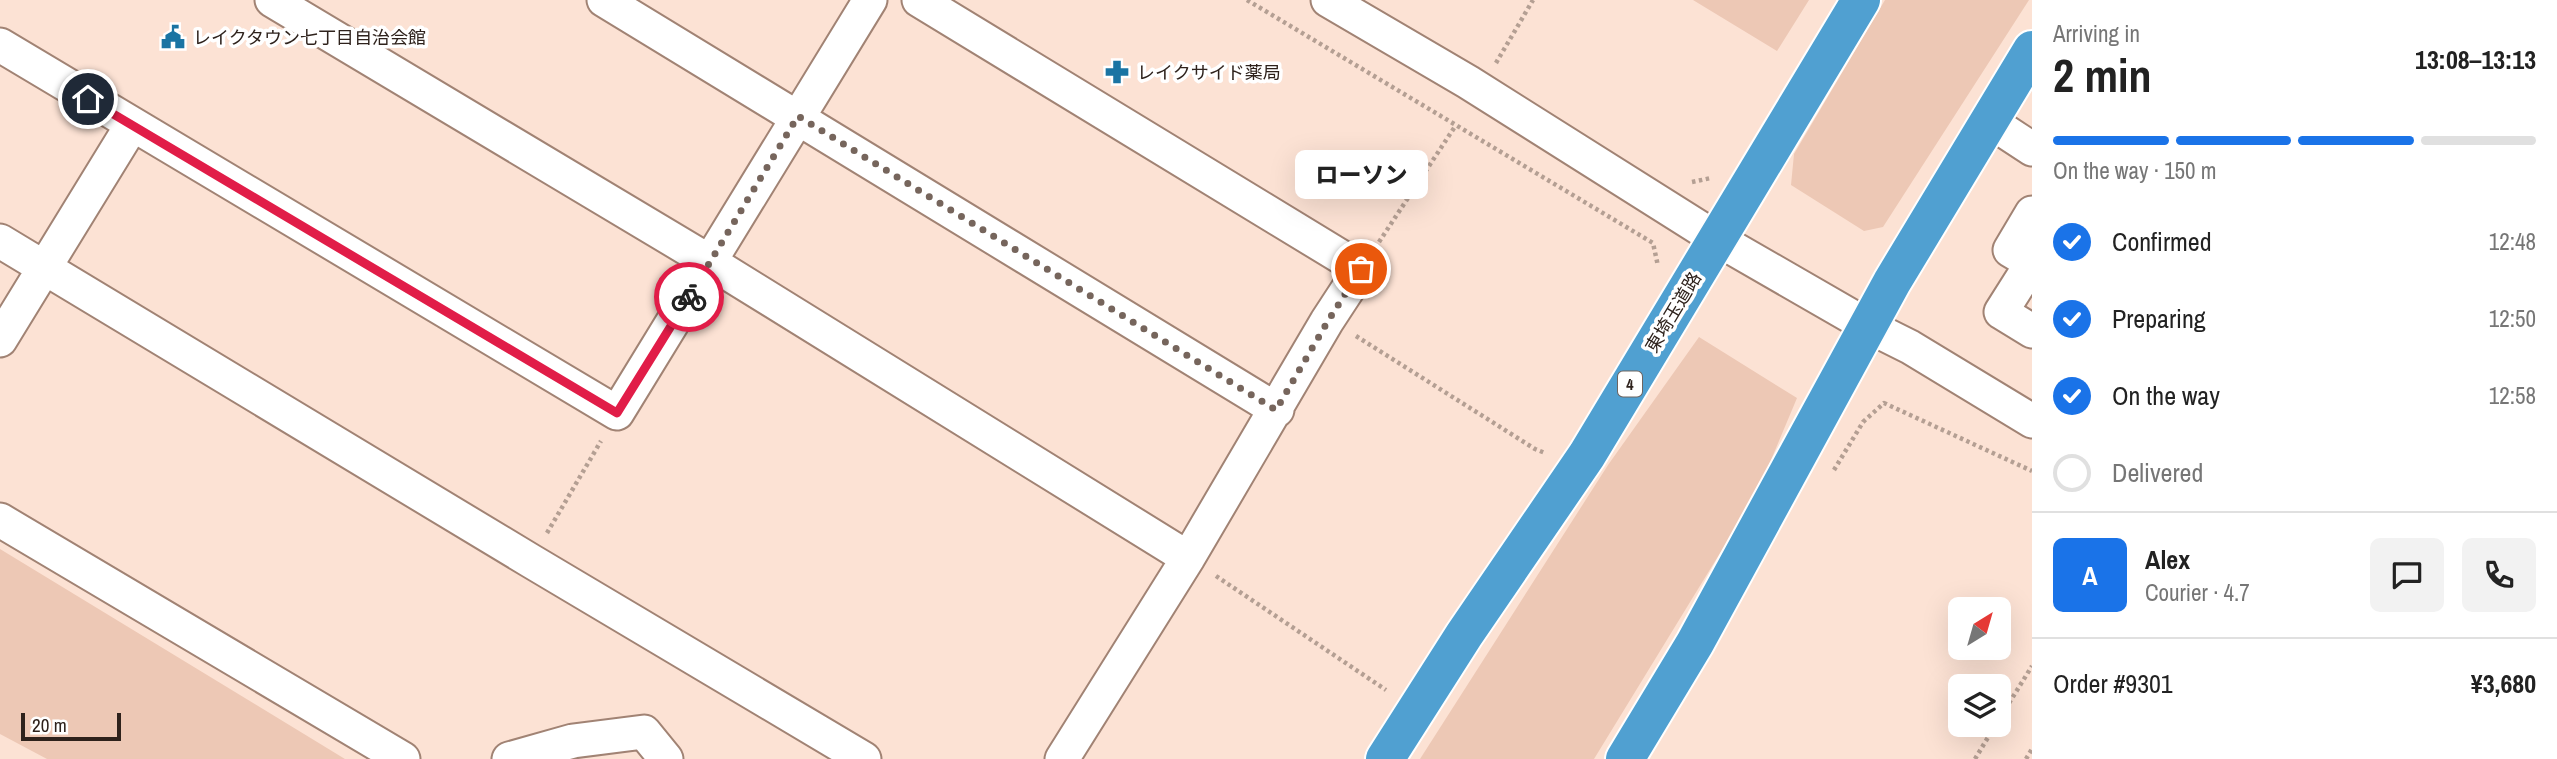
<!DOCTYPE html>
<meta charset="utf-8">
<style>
body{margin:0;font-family:"Archivo Narrow","Noto Sans JP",sans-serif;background:#f2f2f2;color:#222;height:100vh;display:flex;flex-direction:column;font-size:26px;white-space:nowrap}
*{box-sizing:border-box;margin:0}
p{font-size:23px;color:#767676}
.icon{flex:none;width:38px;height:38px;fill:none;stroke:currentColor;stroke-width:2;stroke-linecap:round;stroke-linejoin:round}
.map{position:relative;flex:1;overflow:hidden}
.details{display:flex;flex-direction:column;background:#fff;width:525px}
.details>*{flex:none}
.needle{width:46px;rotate:37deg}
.tools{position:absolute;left:1948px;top:597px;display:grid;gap:14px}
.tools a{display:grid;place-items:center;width:63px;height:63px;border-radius:10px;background:#fff;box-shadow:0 7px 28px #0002;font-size:35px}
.scale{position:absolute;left:21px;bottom:18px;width:100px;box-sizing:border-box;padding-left:7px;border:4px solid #2e221c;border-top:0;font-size:19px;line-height:24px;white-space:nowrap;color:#2e221c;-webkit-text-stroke:5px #fff;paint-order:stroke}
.pin{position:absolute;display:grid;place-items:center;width:60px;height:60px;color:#fff;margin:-30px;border:4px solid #fff;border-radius:50%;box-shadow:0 2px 7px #0007}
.courier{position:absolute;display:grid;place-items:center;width:70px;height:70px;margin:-35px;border:5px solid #e11d48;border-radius:50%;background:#fff;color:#222;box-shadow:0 2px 9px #0007}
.bubble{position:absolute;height:49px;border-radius:10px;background:#fff;box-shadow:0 7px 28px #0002;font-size:23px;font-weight:800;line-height:49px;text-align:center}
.headline em{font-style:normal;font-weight:800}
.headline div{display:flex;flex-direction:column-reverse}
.headline{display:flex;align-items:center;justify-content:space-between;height:119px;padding:0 21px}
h1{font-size:46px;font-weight:800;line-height:52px}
.bar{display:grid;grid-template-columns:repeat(4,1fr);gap:10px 7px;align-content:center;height:84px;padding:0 21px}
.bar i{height:9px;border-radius:5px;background:#e0e0e0}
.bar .selected{background:#1a73e8}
.bar p{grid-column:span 4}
.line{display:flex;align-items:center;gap:18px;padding:0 21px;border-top:2px solid #e0e0e0}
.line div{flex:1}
.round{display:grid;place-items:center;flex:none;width:74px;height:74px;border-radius:10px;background:#f2f2f2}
ol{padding:0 21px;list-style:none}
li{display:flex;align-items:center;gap:21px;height:77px}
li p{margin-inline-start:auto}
li .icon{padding:7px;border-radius:50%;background:#1a73e8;color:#fff;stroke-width:4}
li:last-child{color:#767676}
li i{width:38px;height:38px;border:4px solid #e0e0e0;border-radius:50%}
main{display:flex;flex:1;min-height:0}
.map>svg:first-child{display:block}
</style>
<main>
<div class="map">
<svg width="2032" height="759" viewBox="0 0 2032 759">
<rect width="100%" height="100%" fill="#fce2d4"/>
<path fill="#edc8b5" d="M1693 0H1809L1777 51Z
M1885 0H2029L1883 227 1864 231 1791 185 1794 154Z
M1699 337 1797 398 1758 491 1594 759H1420L1608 465Z
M0 549 345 759H47L0 734Z"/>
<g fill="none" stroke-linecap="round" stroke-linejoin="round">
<g stroke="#a18374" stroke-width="37">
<path id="minor" d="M272 0 710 262 1188 558
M604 0 1277 410
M919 0 1361 269 1327 321 1188 558 1062 759
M1328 0 1468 82 1717 239 1868 326 1910 347 2032 421
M0 45 617 413 870 0
M1991 117 2003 130 2032 149
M2032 213 2010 250 2032 263
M0 241 531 561 864 759
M2032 263 2001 312 2032 331
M0 340 132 125
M0 520 403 759
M509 759 573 741 644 732 666 759"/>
</g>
<g stroke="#fff" stroke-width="42">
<path id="highway" d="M1385 759 1464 635 1587 455 1861 0
M1625 759 1695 643 1892 282 2032 50"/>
</g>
<path stroke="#b49f93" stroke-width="4.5" stroke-dasharray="3.5 3.5" stroke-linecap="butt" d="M1247 0 1653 243 1658 266
M1496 63 1533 0
M1692 182 1711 178
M1379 242 1456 125
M1356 336 1535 449 1545 453
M1834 470 1863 422 1884 403 2032 471
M547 533 601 441
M1216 576 1386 690
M1998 721 2032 666
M1975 759 1996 724
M2026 759 2032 749"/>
<use href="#minor" stroke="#fff" stroke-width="33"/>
<use href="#highway" stroke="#50a0d1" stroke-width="38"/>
</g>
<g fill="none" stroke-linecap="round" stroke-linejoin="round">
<path stroke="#76655c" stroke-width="7" stroke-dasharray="0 12.6" d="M689 297 798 116 1276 410 1328 321 1361 269"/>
<path stroke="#e11d48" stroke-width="9" d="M88 99 617 413 689 297"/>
</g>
<defs>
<g id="civic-bare" transform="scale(1.89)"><path d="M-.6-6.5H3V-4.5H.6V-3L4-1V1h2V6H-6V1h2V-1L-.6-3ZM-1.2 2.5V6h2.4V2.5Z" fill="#1a74a3" stroke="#fff" stroke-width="2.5" paint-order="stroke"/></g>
<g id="pharmacy-bare" transform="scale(1.89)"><path d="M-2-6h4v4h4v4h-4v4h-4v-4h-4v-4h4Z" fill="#1a74a3" stroke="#fff" stroke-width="2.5" paint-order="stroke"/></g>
</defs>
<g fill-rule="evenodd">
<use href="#civic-bare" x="173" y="37"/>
<use href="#pharmacy-bare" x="1117" y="72"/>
</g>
<g text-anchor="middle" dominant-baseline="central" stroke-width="7" stroke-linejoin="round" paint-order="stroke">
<rect fill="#fff" stroke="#6d6460" stroke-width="2" x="1618" y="371.5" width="24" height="25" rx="5"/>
<g font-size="16" font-weight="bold" fill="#2e221c">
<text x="1630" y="384">4</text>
</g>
<g font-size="18" fill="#2e221c" stroke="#fff" text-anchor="start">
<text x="193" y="37">レイクタウン七丁目自治会館</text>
<text x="1137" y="72">レイクサイド薬局</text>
</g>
<g font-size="18" fill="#2e221c" stroke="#fff">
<text transform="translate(1673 312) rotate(-59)">東埼玉道路</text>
</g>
</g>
</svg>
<div class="tools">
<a><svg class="needle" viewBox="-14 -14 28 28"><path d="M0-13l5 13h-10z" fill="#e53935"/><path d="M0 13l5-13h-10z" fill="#767676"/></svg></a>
<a><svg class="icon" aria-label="layers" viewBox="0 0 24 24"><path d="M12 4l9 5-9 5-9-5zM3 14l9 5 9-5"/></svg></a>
</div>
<div class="scale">20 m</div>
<div class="pin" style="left:1361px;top:269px;background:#ea580c"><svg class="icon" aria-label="bag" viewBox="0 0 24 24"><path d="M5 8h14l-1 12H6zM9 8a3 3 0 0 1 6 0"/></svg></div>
<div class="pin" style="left:88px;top:99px;background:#1f2937"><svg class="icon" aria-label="home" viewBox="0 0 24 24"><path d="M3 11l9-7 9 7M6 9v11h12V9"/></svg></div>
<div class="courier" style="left:689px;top:297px"><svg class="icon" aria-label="bike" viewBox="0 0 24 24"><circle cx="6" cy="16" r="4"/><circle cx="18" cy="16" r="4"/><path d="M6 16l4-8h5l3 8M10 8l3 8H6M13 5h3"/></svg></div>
<div class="bubble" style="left:1295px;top:150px;width:133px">ローソン</div>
</div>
<section class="details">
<div class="headline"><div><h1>2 min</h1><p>Arriving in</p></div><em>13:08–13:13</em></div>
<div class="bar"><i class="selected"></i><i class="selected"></i><i class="selected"></i><i></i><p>On the way · 150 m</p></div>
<ol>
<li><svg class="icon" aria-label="check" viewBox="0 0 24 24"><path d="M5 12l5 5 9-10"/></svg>Confirmed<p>12:48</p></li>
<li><svg class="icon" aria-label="check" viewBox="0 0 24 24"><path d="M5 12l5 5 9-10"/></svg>Preparing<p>12:50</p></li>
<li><svg class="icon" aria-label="check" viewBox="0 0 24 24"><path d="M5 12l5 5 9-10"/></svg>On the way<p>12:58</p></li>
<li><i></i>Delivered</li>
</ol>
<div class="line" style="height:126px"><b class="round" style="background:#1a73e8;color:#fff">A</b><div><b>Alex</b><p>Courier · 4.7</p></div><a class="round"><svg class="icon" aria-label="chat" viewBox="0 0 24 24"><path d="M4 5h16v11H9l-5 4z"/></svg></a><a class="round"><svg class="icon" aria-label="phone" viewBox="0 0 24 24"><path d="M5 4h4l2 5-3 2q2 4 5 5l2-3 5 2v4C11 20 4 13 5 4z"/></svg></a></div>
<div class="line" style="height:91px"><div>Order #9301</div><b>¥3,680</b></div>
</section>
</main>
